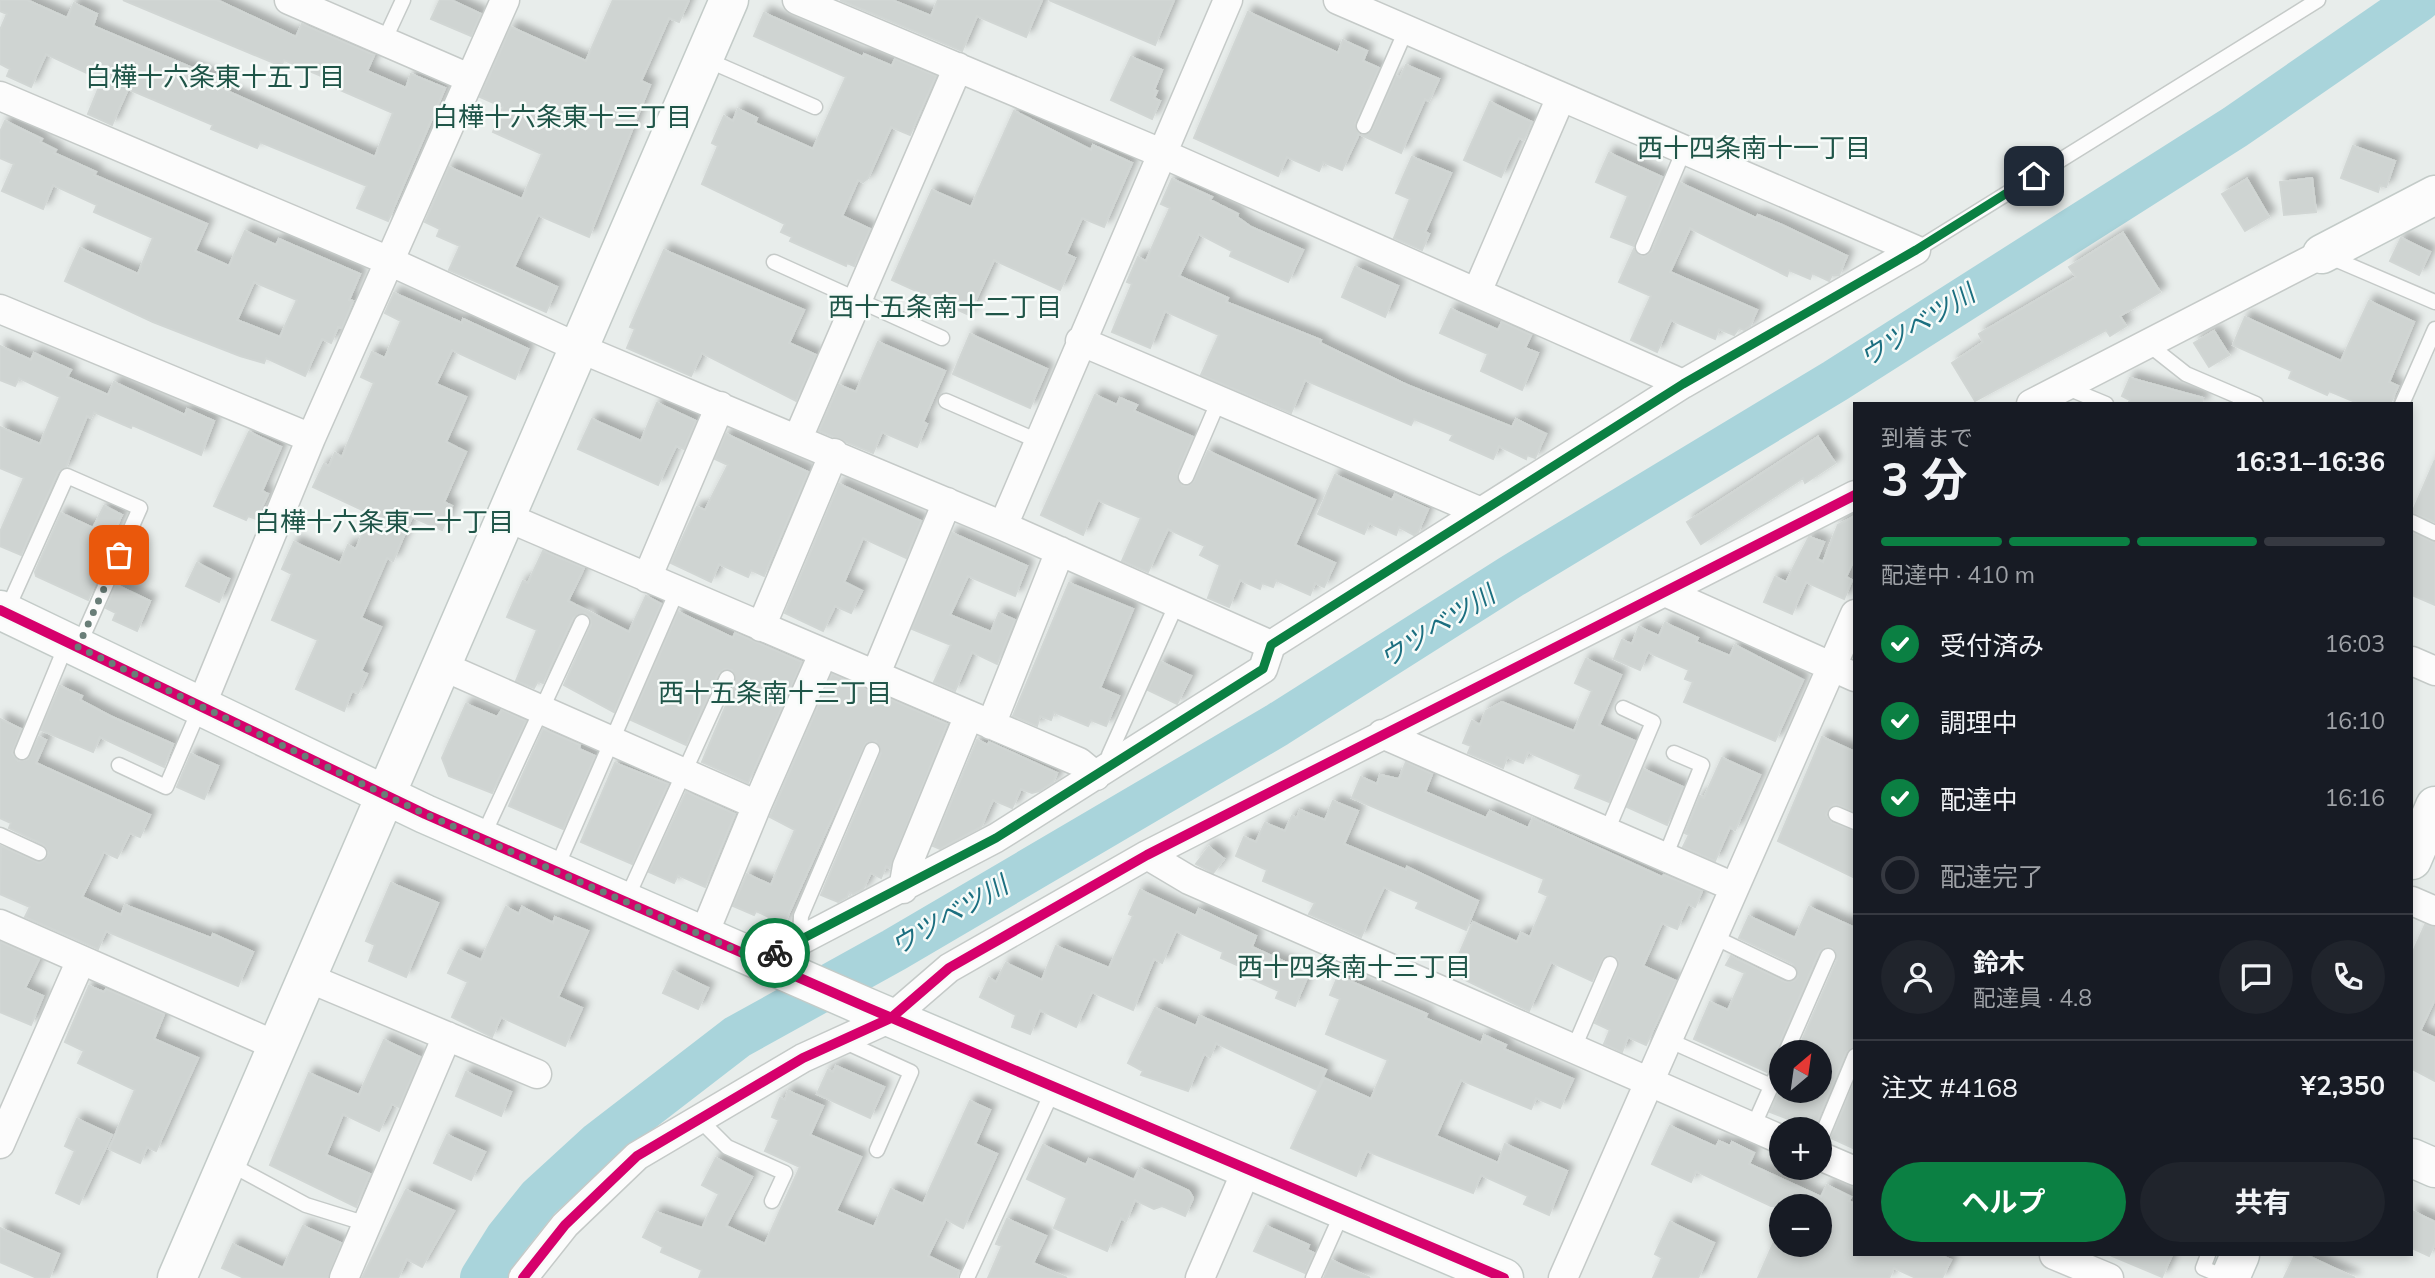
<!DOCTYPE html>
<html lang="ja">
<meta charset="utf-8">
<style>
body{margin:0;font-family:Mulish,"Noto Sans JP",sans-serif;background:#20242c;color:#f1f3f6;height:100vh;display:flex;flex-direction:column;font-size:26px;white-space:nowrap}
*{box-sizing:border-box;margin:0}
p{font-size:23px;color:#9ea1a6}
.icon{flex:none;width:38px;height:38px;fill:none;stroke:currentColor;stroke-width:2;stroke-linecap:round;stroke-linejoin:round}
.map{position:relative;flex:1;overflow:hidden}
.drawer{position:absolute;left:1853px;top:402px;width:560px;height:854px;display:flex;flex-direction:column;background:#171b24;border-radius:0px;box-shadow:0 4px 10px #0003}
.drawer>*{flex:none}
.needle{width:46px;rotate:29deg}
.fabs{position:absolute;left:1769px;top:1040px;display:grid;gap:14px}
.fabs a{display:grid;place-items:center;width:63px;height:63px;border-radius:50%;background:#171b24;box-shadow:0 4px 10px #0003;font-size:35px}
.pin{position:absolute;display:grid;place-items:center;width:60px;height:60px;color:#fff;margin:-30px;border-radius:14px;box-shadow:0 4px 10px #0006}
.courier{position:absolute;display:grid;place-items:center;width:70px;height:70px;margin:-35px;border:5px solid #0b8043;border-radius:50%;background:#fff;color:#222;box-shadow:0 2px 9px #0007}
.headline em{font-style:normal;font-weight:700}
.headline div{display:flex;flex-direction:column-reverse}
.headline{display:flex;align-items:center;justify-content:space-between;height:119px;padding:0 28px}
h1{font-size:46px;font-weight:700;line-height:52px}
.bar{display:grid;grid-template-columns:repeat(4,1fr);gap:10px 7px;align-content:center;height:84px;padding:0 28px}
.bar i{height:9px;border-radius:5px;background:#363941}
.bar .selected{background:#0b8043}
.bar p{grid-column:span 4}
.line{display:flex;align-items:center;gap:18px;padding:0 28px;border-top:2px solid #363941}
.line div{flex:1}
.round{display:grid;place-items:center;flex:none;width:74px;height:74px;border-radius:37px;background:#20242c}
ol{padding:0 28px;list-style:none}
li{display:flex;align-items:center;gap:21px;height:77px}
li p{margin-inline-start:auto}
li .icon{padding:7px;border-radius:50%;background:#0b8043;color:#fff;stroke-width:4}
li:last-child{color:#9ea1a6}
li i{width:38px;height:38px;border:4px solid #363941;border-radius:50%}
.cta{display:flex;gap:14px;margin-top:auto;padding:14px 28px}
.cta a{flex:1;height:80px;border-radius:42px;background:#0b8043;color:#fff;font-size:28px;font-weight:700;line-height:80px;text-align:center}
.cta a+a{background:#20242c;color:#f1f3f6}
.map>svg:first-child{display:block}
</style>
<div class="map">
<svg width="2435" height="1278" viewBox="0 0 2435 1278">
<defs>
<filter id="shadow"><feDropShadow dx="6" dy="-6" stdDeviation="3.5" flood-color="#0004"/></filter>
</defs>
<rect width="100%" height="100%" fill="#e8edeb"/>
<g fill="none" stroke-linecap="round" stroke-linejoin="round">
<path stroke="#a9d4db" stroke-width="44" d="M482 1278 507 1238 539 1198 598 1144 737 1037 894 950 1277 725 1512 576 1835 381 2235 127 2419 0"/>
</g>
<path fill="#cfd4d2" stroke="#d1d6d4" stroke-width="2" fill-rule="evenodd" filter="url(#shadow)" d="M0 0H27L67 18 74 3 97 14 93 26 221 80 218 87 375 157 393 113 324 83 326 78 284 60 281 66 123 0H217L296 37 302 24 374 55 367 71 406 88 411 74 445 88 388 221 357 208 367 186 260 142 257 148 211 129 213 125 128 89 112 125 88 114 102 80 46 54 31 87 7 76 10 69 0 64V30L7 14 0 11Z
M440 0H451L481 14 471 36 431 19Z
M613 0H689L679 22 669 18 641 81 650 85 589 237 538 215 514 267 557 287 546 312 449 270 460 246 437 236 440 229 425 222 449 167 522 199 542 154 493 132 503 107 480 97 511 27 586 61Z
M840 0H892L931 16 938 0H1042L1026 37 977 16 962 51Z
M1049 0H1174L1155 45Z
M1248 12 1338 53 1343 40 1367 51 1363 61 1379 68 1355 123 1359 134 1342 170 1323 162 1319 171 1287 157 1278 176 1194 138Z
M764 13 863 57 864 54 892 66 895 59 936 76 910 135 891 127 868 178 863 182 858 180 842 216 870 229 854 266 847 263 846 266 790 241 792 237 781 232 785 224 702 184 718 146 712 143 724 116 733 121 738 109 757 118 755 123 813 149 846 77 754 36Z
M1131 57 1162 70 1154 90 1157 91 1154 98 1160 101 1152 119 1111 100Z
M1406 65 1439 79 1429 101 1425 99 1401 153 1361 135 1372 130 1396 76 1400 78Z
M1490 102 1532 122 1524 140 1519 138 1501 177 1464 160Z
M1014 111 1091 150 1093 145 1132 163 1104 227 1082 218 1066 254 1075 258 1060 290 994 260 969 315 892 280 932 190 971 207Z
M5 121 42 139 40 142 56 150 54 153 96 172 94 175 207 224 195 251 229 266 245 231 276 245 279 239 360 274 349 300 353 301 342 328 338 327 331 343 322 339 305 376 266 358 264 363 240 356 153 322 65 281 80 248 138 274 153 238 94 212 97 205 53 185 43 209 2 191 14 164 0 158V132ZM254 282 297 300 280 337 237 320Z
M2353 146 2395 161 2386 187 2380 185 2378 192 2341 178Z
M1609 153 1662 177 1634 246 1611 237 1628 196 1596 182Z
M1412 157 1451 173 1425 232 1429 234 1422 250 1394 238 1410 199 1396 193Z
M2312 178 2316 212 2284 215 2280 182Z
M1172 179 1212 197 1210 200 1238 214 1237 217 1251 227 1303 250 1288 282 1230 256 1232 251 1199 234 1179 276 1228 298 1226 302 1321 340 1320 343 1407 385 1512 427 1516 419 1546 434 1535 458 1527 455 1526 459 1499 446 1493 459 1450 440 1453 435 1414 419 1411 425 1305 380 1291 413 1201 375 1219 335 1165 311 1150 348 1112 332 1132 284 1127 282 1138 257 1146 261 1170 208 1161 204Z
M2247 179 2269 217 2245 231 2222 194Z
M1680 183 1756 218 1758 215 1782 225 1847 256 1839 275H1832L1829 281 1812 273 1810 279 1789 270 1787 276 1690 228 1670 272 1757 310 1750 326 1744 330 1739 328 1734 335 1719 329 1715 339 1671 320 1657 352 1631 340 1651 296 1619 282 1634 249 1643 257 1652 251Z
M2123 233 2160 292 2120 316 2126 326 2110 336 2106 330 1975 401 1952 363 1983 342 1979 334 2076 277 2069 267Z
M2401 238 2430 252 2419 275 2390 261Z
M664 250 804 310 789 343 816 355 796 401 702 353 691 376 627 348 635 329 630 327Z
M1355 267 1398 286 1385 317 1342 297Z
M394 293 462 323 463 319 528 349 515 379 452 350 436 384 466 397 446 442 466 452 444 502 452 506 442 530 412 517 393 561 387 558 361 618 381 627 361 671 367 674 358 693 352 691 344 711 296 689 318 640 272 620 292 574 282 569 294 542 340 563 348 545 356 549 371 514 313 487 324 464 329 466 335 453 342 457 374 383 361 377 372 352 385 358 401 321 385 313Z
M2369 301 2414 322 2389 382 2398 386 2390 404H2360L2329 391 2327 395 2289 378 2292 371 2233 345 2245 317 2341 361Z
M1451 309 1498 330 1502 322 1531 335 1525 348 1538 353 1522 390 1481 371 1488 354 1440 333Z
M2214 331 2229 355 2209 367 2194 343Z
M970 334 1047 369 1030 408 953 374Z
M878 342 945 371 923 422 927 424 917 447 882 432 873 453 819 431 839 385 856 392Z
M0 346 31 360 34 353 71 370 67 377 108 395 114 382 185 415 187 409 214 421 201 455 132 425 131 428 94 412 91 418 87 416 66 467 58 472 21 555 0 546V532L24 478 0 468V427L40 444 60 397 19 378 15 386 0 380Z
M2130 378 2203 398 2202 404H2128L2130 400 2122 396Z
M1095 395 1117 405 1120 398 1137 405 1134 411 1193 437 1177 474 1182 486H1188L1194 481 1208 451 1315 500 1295 545 1335 563 1324 587 1315 583 1310 595 1276 580 1273 587 1262 583 1260 589 1240 580 1229 607 1208 598 1220 565 1200 555 1205 546 1168 529 1148 572 1122 561 1141 518 1098 500 1083 535 1041 515Z
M657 403 696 421 684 449 676 446 658 485 578 449 592 419 641 441Z
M249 432 281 447 262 491 268 494 256 519 248 516 246 520 214 506Z
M726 434 808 472 764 576 751 570 748 577 719 564 711 582 671 563 697 507 705 510 728 465 715 459Z
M1818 437 1835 463 1805 483 1803 478 1701 544 1687 522Z
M2435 460V522L2412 513Z
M1335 475 1392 500 1395 494 1428 509 1418 532 1414 535 1399 527 1396 535 1369 523 1364 534 1318 514Z
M839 484 921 521 906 558 863 538 844 582 862 591 851 613 835 606 823 631 785 613Z
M104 506 122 515 111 538 115 540 88 600 36 576 35 572 61 513 93 528Z
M1855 516V557L1846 577 1852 580 1844 599 1806 582 1792 614 1764 602 1775 577 1786 582 1809 537 1824 542 1817 559 1823 562 1838 525Z
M2412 532 2435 543V605L2412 595Z
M952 533 1027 566 1015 596 968 576 950 615 991 632 999 613 1015 620 997 664 972 652 955 691 934 682 951 645 912 629Z
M543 551 584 568 568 601 629 632 646 596 661 604 614 712 564 685 591 625 590 617 585 613 573 618 543 683 538 681 534 688 516 681 537 630 507 617 523 581 528 583Z
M197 563 229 579 219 602 186 586Z
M1069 583 1133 609 1100 688 1119 696 1106 726 1091 720 1088 726 1054 712 1051 720 1040 716 1037 726 1013 716Z
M116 585 150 601 137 631 113 620 116 613 106 608Z
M678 612 733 638 735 633 802 662 748 783 702 762 736 682 732 670 725 669 718 674 686 745 631 720Z
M1665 623 1698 638 1696 642 1730 656 1735 645 1803 680 1775 741 1684 702 1693 682 1685 679 1689 670 1648 652 1640 670 1614 659 1622 640 1632 644 1639 627 1659 636Z
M1586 659 1621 675 1599 725 1635 741 1609 802 1575 788 1581 775 1528 752 1523 763 1507 757 1503 768 1468 753 1471 746 1463 743 1472 721 1480 725 1486 711 1502 702 1574 731 1592 691 1575 683Z
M1161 662 1191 676 1177 704 1148 690Z
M832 674 947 724 890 868 886 866 881 878 871 873 863 889 853 894 849 892 847 897 838 902 821 895 881 753 876 741 866 743 784 924 756 911 754 915 733 906 747 874 771 885 795 830 770 817Z
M60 686 82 696 80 700 110 716 173 744 164 767 100 737 93 752 41 730Z
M466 704 497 717 502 710 526 721 492 793 449 776 442 758Z
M0 719 21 729 12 753 18 761 28 759 39 737 46 740 36 763 150 815 140 837 130 833 117 858 104 852 82 897 121 915 125 905 211 938 213 934 253 952 238 986 106 931 98 949 25 917 30 907 0 894 1 846 39 863 45 860 49 853 44 845 9 828 11 823 0 818Z
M543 729 580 745 579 749 595 756 563 829 509 806Z
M1822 737 1855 752V812L1835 804 1830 807 1826 815 1832 823 1855 831V878L1778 841Z
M977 740 988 745 989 742 1057 773 1053 782 1039 791 1032 793 1021 789 1012 808 993 800 981 827 940 849 933 846Z
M191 754 218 766 204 799 177 787Z
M1722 758 1760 775 1735 830 1730 827 1715 861 1683 847 1689 835 1685 833 1700 796 1704 798Z
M1406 762 1432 774 1425 792 1486 818 1490 811 1528 828 1533 818 1662 877 1664 875 1702 891 1695 907 1688 904 1677 929 1662 923 1643 966 1676 981 1646 1045 1628 1037 1622 1052 1604 1044 1610 1030 1595 1023 1619 967 1618 959 1613 955 1604 957 1592 981 1551 962 1529 1011 1451 973 1473 922 1517 942 1521 933 1530 937 1548 896 1539 892 1544 879 1352 798 1361 777 1377 784 1380 775 1399 779Z
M615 763 668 784 632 864 581 842Z
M1643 769 1683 787 1667 825 1627 807Z
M686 792 735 814 705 887 678 875 674 883 649 872Z
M1333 801 1358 811 1344 844 1406 870 1407 867 1478 901 1466 930 1416 908 1419 902 1384 887 1361 937 1309 914 1315 903 1263 881 1267 870 1236 856 1244 837 1256 842 1265 823 1285 831 1292 816 1297 818 1300 810 1325 820Z
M1209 847 1224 859 1213 873 1196 864Z
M391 883 438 903 406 977 369 961 375 945 366 941Z
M1140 890 1196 916 1199 909 1256 936 1252 947 1309 973 1295 1006 1276 998 1279 991 1250 978 1253 972 1221 958 1223 952 1176 931 1162 963 1154 959 1133 1010 1092 992 1076 1027 1040 1010 1030 1034 1012 1027 1016 1015 980 997 989 978 996 982 1006 963 1042 980 1056 946 1109 968 1133 916 1129 914Z
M506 907 519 914 522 907 553 923 555 917 588 931 558 997 582 1008 565 1046 501 1017 492 1037 452 1017 468 982 448 973 459 950 481 960Z
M1809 907 1855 928V1047L1846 1052 1814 1129 1770 1112 1780 1090H1820V1052H1797L1837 960 1832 948 1826 947 1819 952 1767 1072 1694 1039 1710 1002 1728 1010 1745 973 1726 965 1731 956 1785 982 1794 981 1798 977 1793 964 1739 938 1749 916 1795 938Z
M2425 925 2435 927V999L2420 1031 2435 1038V1081L2412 1069V954Z
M0 942 39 959 25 988 43 996 31 1025 0 1012Z
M673 971 708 988 698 1009 663 993Z
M1338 976 1427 1014 1425 1018 1481 1043 1484 1035 1506 1045 1504 1049 1573 1079 1560 1108 1536 1098 1531 1109 1461 1080 1436 1136 1498 1163 1505 1144 1567 1171 1549 1215 1524 1204 1528 1196 1481 1175 1473 1193 1367 1151 1356 1176 1291 1148 1324 1078 1371 1099 1388 1060 1326 1034 1340 999 1330 995Z
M89 986 104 992 106 989 164 1014 154 1039 198 1058 156 1151 147 1147 140 1163 109 1149 135 1090 78 1063 84 1051 65 1042Z
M1155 1008 1196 1026 1200 1016 1326 1070 1317 1090 1216 1043 1210 1057 1204 1054 1188 1091 1141 1075 1143 1071 1128 1063Z
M384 1040 420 1057 399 1107 392 1104 379 1131 343 1114 326 1155 370 1174 356 1207 270 1165 309 1073 359 1095Z
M836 1066 884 1087 870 1118 817 1094 828 1070 833 1072Z
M466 1072 511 1092 501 1116 456 1096Z
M1855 1081V1149L1831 1138Z
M788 1091 823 1106 810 1135 861 1157 836 1211 874 1227 891 1189 923 1204 970 1101 990 1110 975 1144 997 1154 963 1228 946 1219 928 1256 959 1271 957 1278H699L702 1270 661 1252 663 1247 643 1237 656 1212 702 1228 719 1194 702 1185 716 1158 752 1177 726 1226 765 1244 800 1167 765 1151 779 1120 772 1117 780 1098 785 1100Z
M77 1119 112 1135 79 1204 56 1193 75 1151 65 1146Z
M1670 1126 1716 1147 1719 1141 1730 1146 1732 1142 1754 1153 1749 1164 1821 1197 1827 1185 1851 1197 1849 1201 1855 1204V1255H1940L1951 1260 1942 1278H1916L1894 1268 1889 1278H1758L1773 1244H1820V1206H1771L1696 1171 1691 1182 1652 1164Z
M447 1135 485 1152 471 1180 434 1163Z
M1043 1145 1086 1165 1089 1159 1134 1180 1140 1168 1189 1191 1193 1198 1185 1216 1162 1206 1154 1209 1135 1200 1126 1221 1121 1218 1107 1251 1054 1228 1067 1198 1027 1179Z
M406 1190 454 1211 422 1267 407 1259 398 1278H362Z
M2412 1211 2435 1222V1243L2429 1256 2412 1248Z
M1007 1219 1046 1236 1033 1263 1067 1278H988L1002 1246 996 1244Z
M1670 1222 1714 1243 1698 1278H1653L1662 1258 1655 1254Z
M303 1226 341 1243 328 1278H244L222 1268 233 1244 283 1268Z
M1266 1226 1309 1245 1307 1250 1314 1253 1305 1273 1254 1251Z
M0 1228 59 1254 49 1278H37L0 1262Z
M2110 1255H2172L2162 1277Z
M2295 1255H2306L2355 1278H2284Z
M1331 1260 1370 1278H1324Z"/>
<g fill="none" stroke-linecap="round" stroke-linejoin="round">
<g stroke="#c5cac8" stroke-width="17">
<path id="lane" d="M384 41 403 0
M705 59 815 107
M1364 126 1406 30
M1643 247 1684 150
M1916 250 2318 0
M2330 257 2435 302
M774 262 942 338
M2148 344 2186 374 2256 404
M2065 387 2106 404
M946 401 1038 441
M2402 404 2435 329
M1186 477 1219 400
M2412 522 2435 533
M6 612 67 476 140 508 79 645
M22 752 67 643
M119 765 166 787 200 708
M1109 766V755L1177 603
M1836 814 1855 822
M1607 831 1653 722 1623 708
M0 835 39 853
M483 836 582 622
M1665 857 1702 765 1674 753
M556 869 677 591
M626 900 727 678
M1712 936 1789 973
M800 938 801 916 872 750
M1666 1039 1771 1086
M843 1041 911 1072 877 1150
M1573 1050 1610 964
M1786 1052 1828 956
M698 1118 727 1147 785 1173 772 1201
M1753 1127 1782 1062
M1820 1140 1855 1056
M228 1163 306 1205 367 1224
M2208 1255 2203 1268 2227 1278
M967 1278 1054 1088
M1313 1278 1343 1211"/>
</g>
<g stroke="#c5cac8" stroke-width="31">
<path id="street" d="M289 0 469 78
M797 0 1161 153 1683 384
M1338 0 1916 250
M0 96 389 261 579 348 1003 526 1271 645
M1477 292 1561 97
M0 309 311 438
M1080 341 1481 512
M2031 404 2322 254
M798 438 958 67
M504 516 1079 762 1096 776
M1003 526 1228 0
M647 578 720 406
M1665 592 1855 677
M761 627 834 453
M2412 661 2435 671
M440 665 757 805 704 934
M875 676 947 502
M201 706 311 438 505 0
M991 725 1060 551
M1382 734 1734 887
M757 805 823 654
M1147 855 1189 880 1782 1140
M903 889 907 866 969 715
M2412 901 2435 911
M0 924 277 1046
M761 961 996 838 1263 669 1271 645 1683 384 1916 250
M306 977 537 1074
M0 1144 81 960
M1820 1156 1855 1171
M2054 1255 2109 1278
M344 1278 447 1036
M523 1278 565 1225 637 1156 803 1058 891 1018 949 968 1147 855 1855 495
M1200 1278 1247 1169
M1563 1278 1855 614"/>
</g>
<g stroke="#c3cbc8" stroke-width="41">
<path id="secondary" d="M2322 254 2435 195
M0 610 425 814 866 1007 1504 1278
M2412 860 2435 806
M2412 1158 2435 1168
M177 1278 729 0
M2230 1278 2240 1255"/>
</g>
<use href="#lane" stroke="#fcfcfc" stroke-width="14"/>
<use href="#street" stroke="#fcfcfc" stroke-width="28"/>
<use href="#secondary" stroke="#fcfcfc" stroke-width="38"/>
<g stroke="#f7fbf9" stroke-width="15">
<path id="cycleway" d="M0 610 425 814 866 1007 1504 1278
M523 1278 565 1225 637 1156 803 1058 891 1018 949 968 1147 855 1855 495"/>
</g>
<use href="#cycleway" stroke="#d6006c" stroke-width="10"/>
</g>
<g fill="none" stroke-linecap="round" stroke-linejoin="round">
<path stroke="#697e78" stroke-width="7" stroke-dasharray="0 12.6" d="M119 555 78 647 425 814 761 961 775 953"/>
<path stroke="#0b8043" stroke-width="9" d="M775 953 996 838 1263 669 1271 645 1683 384 1916 250 2034 176"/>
</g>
<g text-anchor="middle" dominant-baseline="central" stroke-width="5" stroke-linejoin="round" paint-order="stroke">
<g font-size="26" fill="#1f5548" stroke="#f7fbf9">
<text x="215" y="76">白樺十六条東十五丁目</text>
<text x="562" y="116">白樺十六条東十三丁目</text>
<text x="1754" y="147">西十四条南十一丁目</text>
<text x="945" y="306">西十五条南十二丁目</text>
<text x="384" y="521">白樺十六条東二十丁目</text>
<text x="775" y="692">西十五条南十三丁目</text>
<text x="1354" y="966">西十四条南十三丁目</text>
</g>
<g font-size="26" font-style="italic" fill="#1c6f80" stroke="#f7fbf9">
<text transform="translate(1917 325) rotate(-32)">ウツベツ川</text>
<text transform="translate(1437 626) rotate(-32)">ウツベツ川</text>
<text transform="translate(949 915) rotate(-30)">ウツベツ川</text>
</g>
</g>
</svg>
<div class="fabs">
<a><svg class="needle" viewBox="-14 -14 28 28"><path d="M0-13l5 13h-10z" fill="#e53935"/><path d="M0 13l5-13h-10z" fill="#9ea1a6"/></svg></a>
<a>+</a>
<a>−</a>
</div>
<div class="pin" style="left:119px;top:555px;background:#ea580c"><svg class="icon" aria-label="bag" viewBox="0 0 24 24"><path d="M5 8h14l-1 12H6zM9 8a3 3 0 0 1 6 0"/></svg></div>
<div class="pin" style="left:2034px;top:176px;background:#1f2937"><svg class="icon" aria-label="home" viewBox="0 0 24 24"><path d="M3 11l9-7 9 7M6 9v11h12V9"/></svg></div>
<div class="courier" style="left:775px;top:953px"><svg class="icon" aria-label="bike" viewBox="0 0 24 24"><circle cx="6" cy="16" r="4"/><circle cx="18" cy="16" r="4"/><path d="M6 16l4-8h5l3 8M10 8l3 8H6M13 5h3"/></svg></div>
<section class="drawer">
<div class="headline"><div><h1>3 分</h1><p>到着まで</p></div><em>16:31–16:36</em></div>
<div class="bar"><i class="selected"></i><i class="selected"></i><i class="selected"></i><i></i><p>配達中 · 410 m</p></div>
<ol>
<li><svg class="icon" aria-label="check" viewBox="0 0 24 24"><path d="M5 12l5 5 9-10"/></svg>受付済み<p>16:03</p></li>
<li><svg class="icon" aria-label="check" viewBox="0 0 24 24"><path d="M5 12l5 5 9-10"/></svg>調理中<p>16:10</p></li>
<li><svg class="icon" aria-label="check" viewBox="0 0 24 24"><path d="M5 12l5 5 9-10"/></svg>配達中<p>16:16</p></li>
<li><i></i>配達完了</li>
</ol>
<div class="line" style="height:126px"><a class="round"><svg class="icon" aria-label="person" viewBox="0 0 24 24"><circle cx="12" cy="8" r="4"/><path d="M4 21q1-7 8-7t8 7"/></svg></a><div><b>鈴木</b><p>配達員 · 4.8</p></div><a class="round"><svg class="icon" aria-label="chat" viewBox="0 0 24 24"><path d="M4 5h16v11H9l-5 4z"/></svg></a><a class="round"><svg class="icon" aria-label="phone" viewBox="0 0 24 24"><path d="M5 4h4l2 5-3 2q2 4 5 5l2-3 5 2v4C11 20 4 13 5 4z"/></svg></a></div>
<div class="line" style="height:91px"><div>注文 #4168</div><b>¥2,350</b></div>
<div class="cta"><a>ヘルプ</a><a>共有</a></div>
</section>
</div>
